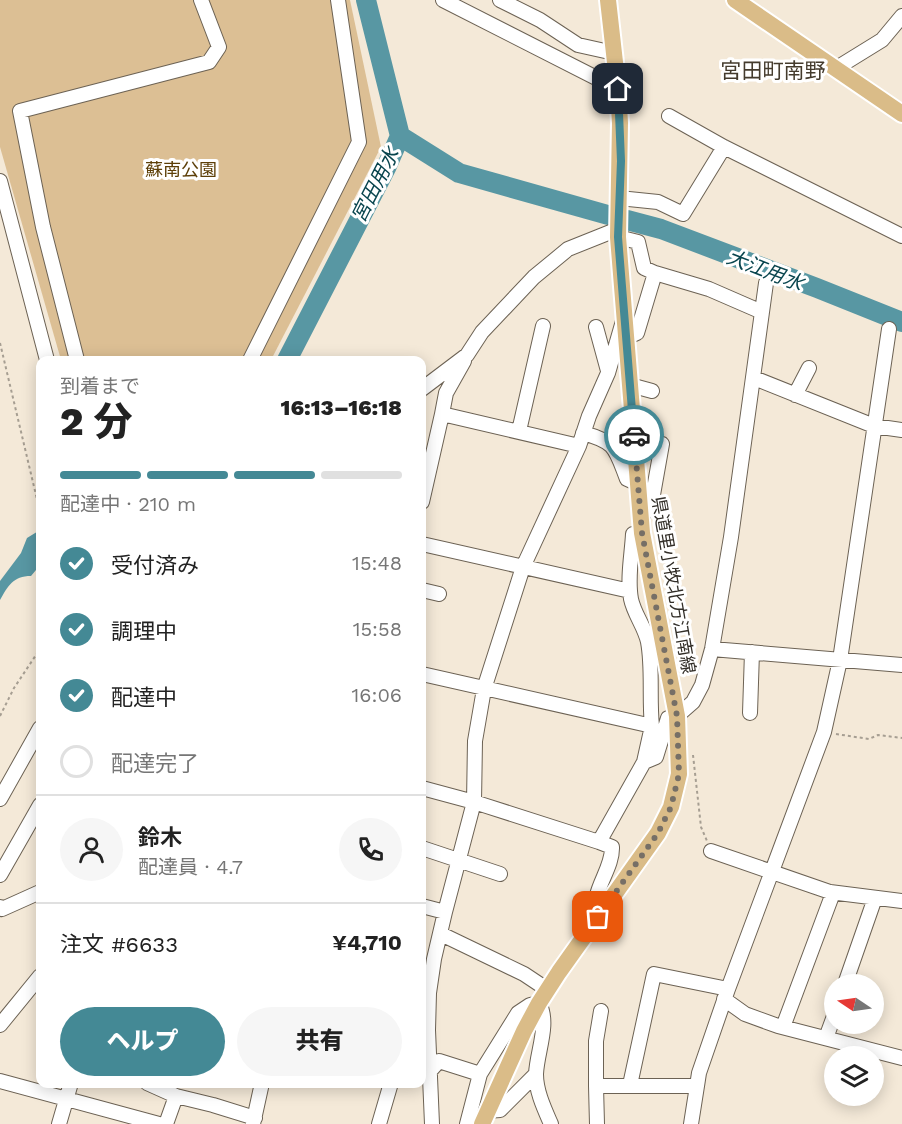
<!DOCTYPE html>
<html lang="ja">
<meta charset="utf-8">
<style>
body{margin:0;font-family:"Work Sans","Noto Sans JP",sans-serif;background:#f6f6f6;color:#222;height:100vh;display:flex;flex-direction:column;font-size:22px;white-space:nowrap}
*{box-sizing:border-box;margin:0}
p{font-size:20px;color:#767676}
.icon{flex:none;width:33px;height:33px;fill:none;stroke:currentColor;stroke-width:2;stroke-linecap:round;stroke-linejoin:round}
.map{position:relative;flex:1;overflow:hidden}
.sheet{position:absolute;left:36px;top:356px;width:390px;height:732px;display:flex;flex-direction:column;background:#fff;border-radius:12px;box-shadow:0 3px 15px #0003}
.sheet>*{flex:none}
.needle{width:39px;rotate:283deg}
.buttons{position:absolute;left:824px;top:974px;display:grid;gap:12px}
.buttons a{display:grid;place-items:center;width:60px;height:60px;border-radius:50%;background:#fff;box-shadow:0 3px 15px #0003;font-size:30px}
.pin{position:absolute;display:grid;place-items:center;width:51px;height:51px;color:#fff;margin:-26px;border-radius:12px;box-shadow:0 3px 9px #0006}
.courier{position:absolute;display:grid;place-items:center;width:60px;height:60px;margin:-30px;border:4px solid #448995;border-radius:50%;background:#fff;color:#222;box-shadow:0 2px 8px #0007}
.headline em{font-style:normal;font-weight:800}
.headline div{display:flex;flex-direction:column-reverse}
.headline{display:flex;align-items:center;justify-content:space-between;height:102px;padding:0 24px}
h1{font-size:39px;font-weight:800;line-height:45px}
.bar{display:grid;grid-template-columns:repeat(4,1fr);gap:9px 6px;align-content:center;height:72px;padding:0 24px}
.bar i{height:8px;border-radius:4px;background:#e0e0e0}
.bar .on{background:#448995}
.bar p{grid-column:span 4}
.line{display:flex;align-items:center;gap:15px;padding:0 24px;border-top:2px solid #e0e0e0}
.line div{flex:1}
.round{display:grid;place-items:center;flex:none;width:63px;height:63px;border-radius:32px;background:#f6f6f6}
ol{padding:0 24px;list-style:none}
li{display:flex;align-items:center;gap:18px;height:66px}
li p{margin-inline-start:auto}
li .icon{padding:6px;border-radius:50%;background:#448995;color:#fff;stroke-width:4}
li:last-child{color:#767676}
li i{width:33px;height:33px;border:3px solid #e0e0e0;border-radius:50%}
.cta{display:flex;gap:12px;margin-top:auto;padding:12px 24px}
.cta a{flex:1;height:69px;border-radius:36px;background:#448995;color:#fff;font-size:24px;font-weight:800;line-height:69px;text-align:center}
.cta a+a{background:#f6f6f6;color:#222}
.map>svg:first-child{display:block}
</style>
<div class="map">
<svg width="902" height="1124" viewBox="0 0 902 1124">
<rect width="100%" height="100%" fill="#f4e9d8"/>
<path fill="#dcbf94" d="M0 0H350L381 147 271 360H61L0 147Z"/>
<path fill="#5897a3" d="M40 530V571L36 570 31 576C13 576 8 586 0 600V581L21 553 27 538Z"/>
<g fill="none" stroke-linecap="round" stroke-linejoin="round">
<path stroke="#5897a3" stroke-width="20" d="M400 136 459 173 608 215
M627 220 661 229 817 288 902 322
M287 360 386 168 400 136 366 0"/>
<g stroke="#6c6254" stroke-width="16">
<path id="minor" d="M443 0 618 89
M500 0 540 20 578 45 614 53
M835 69 882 40 902 16
M669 116 724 147 902 236
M0 181 47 360
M619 198 658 202 683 214 724 147
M618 237 638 242 644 268 655 273 709 289 762 312
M596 327 608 371
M626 338 637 333 655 273
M77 360 43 227 20 111 209 62 219 47 201 0
M250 360 359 142 338 0
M754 378 874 426 902 430
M630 385 652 391
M422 389 467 355 482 332 534 277 568 249 618 229
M795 395 809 368
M442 414 446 393 464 361
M519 431 543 326
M583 433C616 442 615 448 627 479L638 484
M422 502 442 414 579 446
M641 517 651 506 662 444
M642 533 633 534C632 554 627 578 631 599 634 614 645 627 648 642 653 669 649 698 652 726
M422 544 630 591
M422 590 439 594
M712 649 902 665
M422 674 652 726 644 762
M750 713 752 652
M422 788 474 802 599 842 644 762 656 757 668 718 677 716 693 702 702 685 712 649 731 537 766 283
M0 799 40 728
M422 848 500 874
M711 851 830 892 902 901
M0 875 40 805
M422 906 445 912
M0 907 2 909 40 892
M598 917C588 893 613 871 612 847L599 842
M441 934 524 974 548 990
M845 984 875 898
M724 999 745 1014 778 1026 902 1058
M0 1025 40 976
M783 1027 833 893
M826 1038 834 1016
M425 1071 429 1072 439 1061 480 1074
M0 1081 159 1124
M147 1083 176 1096 213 1105 255 1118
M630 1085 654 974 728 989
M596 1086V1041L601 1011
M487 1111 500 1110 536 1074
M59 1124 71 1083
M166 1124 176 1096
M253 1124 262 1083
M379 1124 391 1083
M432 1124 428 1030 429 993 434 959 445 912 474 802 475 741 484 689 523 567 579 446 589 416 608 373 623 321
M467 1124 480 1074 518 1013 530 1005 539 1003C550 1024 537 1051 536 1074 536 1091 544 1108 551 1124
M597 1124 596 1086H697L699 1073 728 989 824 732 840 660 889 329
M691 1124 697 1086"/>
</g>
<g stroke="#fff" stroke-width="20">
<path id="major" d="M735 0 902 114
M482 1124 524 1031 539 1003 559 972 658 833 671 807 679 774 677 716 642 533 618 237 620 123 618 89 608 0"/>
</g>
<path stroke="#a69e92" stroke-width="2" stroke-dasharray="3 3" stroke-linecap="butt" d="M0 343 40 512
M0 716 14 688 40 649
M836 734 869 739 878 735 902 738
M693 755 701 827 707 841"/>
<use href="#minor" stroke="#fff" stroke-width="14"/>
<use href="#major" stroke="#dabc88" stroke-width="16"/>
</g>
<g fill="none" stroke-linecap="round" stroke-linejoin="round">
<path stroke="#766f66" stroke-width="6" stroke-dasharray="0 10.8" d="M598 917 658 833 671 807 679 774 677 716 642 533 634 435"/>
<path stroke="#448995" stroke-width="8" d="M618 89 621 161 618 237 634 435"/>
</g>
<g text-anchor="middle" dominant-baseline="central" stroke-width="6" stroke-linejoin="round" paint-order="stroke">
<g font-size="18" fill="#5d3f08" stroke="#fff">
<text x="181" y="169">蘇南公園</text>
</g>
<g font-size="18" fill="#322e28" stroke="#fff">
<text transform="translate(674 585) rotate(80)">県道里小牧北方江南線</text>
</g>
<g font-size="20" font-style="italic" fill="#09454e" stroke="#fff">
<text transform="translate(375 185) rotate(-63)">宮田用水</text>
<text transform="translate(765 270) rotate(21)">大江用水</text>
</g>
<g font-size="21" fill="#443b2d" stroke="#fff">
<text x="773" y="70">宮田町南野</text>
</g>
</g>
</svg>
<div class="buttons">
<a><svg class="needle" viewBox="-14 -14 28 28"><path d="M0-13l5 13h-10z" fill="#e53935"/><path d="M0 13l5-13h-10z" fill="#767676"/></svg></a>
<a><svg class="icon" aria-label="layers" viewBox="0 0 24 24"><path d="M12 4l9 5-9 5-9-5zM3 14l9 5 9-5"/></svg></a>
</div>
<div class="pin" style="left:598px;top:917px;background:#ea580c"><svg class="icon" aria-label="bag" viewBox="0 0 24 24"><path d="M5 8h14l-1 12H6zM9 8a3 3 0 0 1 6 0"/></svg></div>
<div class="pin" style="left:618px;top:89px;background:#1f2937"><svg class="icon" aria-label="home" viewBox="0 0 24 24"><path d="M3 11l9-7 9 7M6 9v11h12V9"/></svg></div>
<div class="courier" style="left:634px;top:435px"><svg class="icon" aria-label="car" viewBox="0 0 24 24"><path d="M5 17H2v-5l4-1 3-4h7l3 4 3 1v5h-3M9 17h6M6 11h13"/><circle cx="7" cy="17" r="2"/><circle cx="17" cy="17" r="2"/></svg></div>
<section class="sheet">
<div class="headline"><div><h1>2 分</h1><p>到着まで</p></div><em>16:13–16:18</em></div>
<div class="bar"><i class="on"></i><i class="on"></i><i class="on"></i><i></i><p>配達中 · 210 m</p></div>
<ol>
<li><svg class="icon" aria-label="check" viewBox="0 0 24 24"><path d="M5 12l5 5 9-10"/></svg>受付済み<p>15:48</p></li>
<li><svg class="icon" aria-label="check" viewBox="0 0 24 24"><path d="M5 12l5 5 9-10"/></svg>調理中<p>15:58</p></li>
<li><svg class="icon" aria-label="check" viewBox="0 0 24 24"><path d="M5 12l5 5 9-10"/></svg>配達中<p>16:06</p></li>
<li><i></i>配達完了</li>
</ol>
<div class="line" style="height:108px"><a class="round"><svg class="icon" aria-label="person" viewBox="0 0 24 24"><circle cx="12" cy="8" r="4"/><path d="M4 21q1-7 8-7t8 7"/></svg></a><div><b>鈴木</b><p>配達員 · 4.7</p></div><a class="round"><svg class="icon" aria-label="phone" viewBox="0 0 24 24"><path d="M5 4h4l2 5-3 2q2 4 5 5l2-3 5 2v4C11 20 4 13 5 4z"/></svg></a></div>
<div class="line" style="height:78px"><div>注文 #6633</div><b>¥4,710</b></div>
<div class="cta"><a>ヘルプ</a><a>共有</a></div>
</section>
</div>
